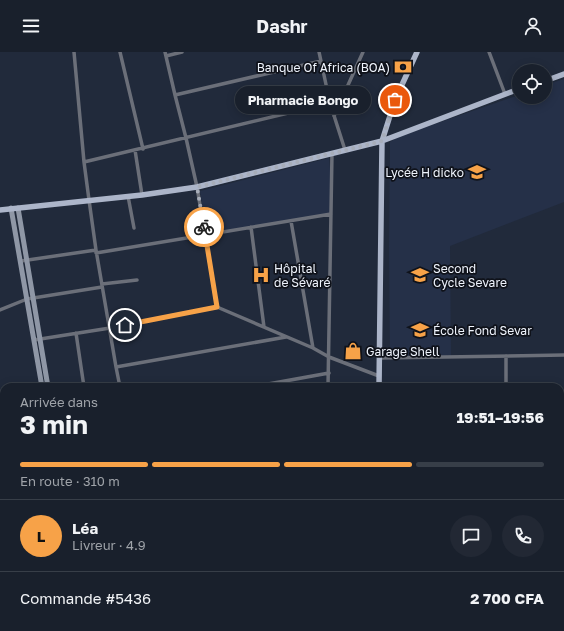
<!DOCTYPE html>
<html lang="fr">
<meta charset="utf-8">
<style>
body{margin:0;font-family:"Golos Text",sans-serif;background:#222834;color:#f1f3f6;height:100vh;display:flex;flex-direction:column;font-size:15px;white-space:nowrap}
*{box-sizing:border-box;margin:0}
p{font-size:13px;color:#9fa3a9}
.icon{flex:none;width:22px;height:22px;fill:none;stroke:currentColor;stroke-width:2;stroke-linecap:round;stroke-linejoin:round}
.map{position:relative;flex:1;overflow:hidden}
.drawer{position:absolute;left:0px;top:331px;width:564px;height:248px;display:flex;flex-direction:column;background:#19202c;border-radius:12px 12px 0 0;box-shadow:0 2px 10px #0003,0 0 0 1px #373e48}
.drawer>*{flex:none}
.fabs{position:absolute;left:512px;top:12px;display:grid;gap:8px}
.fabs a{display:grid;place-items:center;width:40px;height:40px;border-radius:50%;background:#19202c;box-shadow:0 2px 10px #0003,0 0 0 1px #373e48;font-size:20px}
.pin{position:absolute;display:grid;place-items:center;width:34px;height:34px;color:#fff;margin:-17px;border:2px solid #fff;border-radius:50%;box-shadow:0 1px 4px #0007}
.courier{position:absolute;display:grid;place-items:center;width:40px;height:40px;margin:-20px;border:3px solid #f7a248;border-radius:50%;background:#fff;color:#222;box-shadow:0 1px 5px #0007}
.bubble{position:absolute;height:28px;border-radius:14px;background:#19202c;box-shadow:0 2px 10px #0003,0 0 0 1px #373e48;font-size:13px;font-weight:700;line-height:28px;text-align:center}
.head em{font-style:normal;font-weight:700}
.head div{display:flex;flex-direction:column-reverse}
.head{display:flex;align-items:center;justify-content:space-between;height:68px;padding:0 20px}
h1{font-size:26px;font-weight:700;line-height:30px}
.bar{display:grid;grid-template-columns:repeat(4,1fr);gap:6px 4px;align-content:center;height:48px;padding:0 20px}
.bar i{height:5px;border-radius:3px;background:#373e48}
.bar .selected{background:#f7a248}
.bar p{grid-column:span 4}
.line{display:flex;align-items:center;gap:10px;padding:0 20px;border-top:1px solid #373e48}
.line div{flex:1}
.round{display:grid;place-items:center;flex:none;width:42px;height:42px;border-radius:21px;background:#222834}
header{display:flex;justify-content:space-between;align-items:center;height:52px;padding:0 20px;background:#19202c;font-size:18px;font-weight:700}
.map>svg:first-child{display:block}
</style>
<header><svg class="icon" aria-label="menu" viewBox="0 0 24 24"><path d="M4 6h16M4 12h16M4 18h16"/></svg>Dashr<svg class="icon" aria-label="person" viewBox="0 0 24 24"><circle cx="12" cy="8" r="4"/><path d="M4 21q1-7 8-7t8 7"/></svg></header>
<div class="map">
<svg width="564" height="579" viewBox="0 0 564 579">
<rect width="100%" height="100%" fill="#212a3b"/>
<path fill="#253048" d="M564 27V150L450 194 451 304 390 305 389 194 390 90 397 85 519 43V45H545V33Z
M329 106 331 126V161L207 183 200 139Z"/>
<g fill="none" stroke-linecap="round" stroke-linejoin="round">
<path stroke="#6b6f79" stroke-width="3.5" d="M74 0 84 110 89 148 96 198 116 315 120 335
M120 0 143 97
M165 0 175 43 186 86 197 135 217 255
M319 0 330 51 345 98
M489 0 505 42
M166 4 182 0
M175 43 321 9
M334 64 363 0
M135 98 142 143
M84 110 330 51
M128 144 134 176
M291 169 313 296
M251 175 264 275
M96 201 331 162
M21 209 96 198
M102 232 137 228
M0 258 27 247 102 235
M76 281 84 335
M34 288 110 276 217 255 313 296 329 305 379 324
M379 306 564 303
M116 315 286 285
M252 335 329 321
M328 335 332 101
M506 335V304
M0 402 4 403
M560 487H564
M0 501 4 502
M560 550H564
M65 575 75 579
M173 575 180 578 189 579
M282 575 294 579
M427 575V579
M497 575V579
M532 575V579
M47 579 48 575
M254 579 255 575
M308 579 309 575
M462 579V575"/>
<path stroke="#8f97a6" stroke-width="5" d="M11 156 42 335
M18 156 48 335
M0 515 4 505
M0 532 4 522"/>
<path stroke="#acb5c9" stroke-width="5.5" d="M545 29 564 22
M0 158 142 143 197 135 382 89 519 37
M379 335 382 89 395 48 417 0
M373 579V575"/>
</g>
<g fill="none" stroke-linecap="round" stroke-linejoin="round">
<path stroke="#a7adb9" stroke-width="4" stroke-dasharray="0 7.2" d="M204 175 197 135 382 89 395 48"/>
<path stroke="#f7a248" stroke-width="5" d="M125 273 217 255 204 175"/>
</g>
<defs>
<g id="bank-bare" transform="scale(1.38)"><path d="M-6-4H6V4H-6ZM0-2.3a2.3 2.3 0 1 0 0 4.6a2.3 2.3 0 1 0 0-4.6Z" fill="#f7a248" stroke="#0f121a" stroke-width="2.5" paint-order="stroke"/></g>
<g id="school-bare" transform="scale(1.38)"><path d="M0-5L7-2L0 1L-7-2ZM-4 1L0 2.5L4 1V4Q0 6-4 4Z" fill="#f7a248" stroke="#0f121a" stroke-width="2.5" paint-order="stroke"/></g>
<g id="hospital-bare" transform="scale(1.38)"><path d="M-5-5h3v3.5h4V-5h3V5h-3V1.5h-4V5h-3Z" fill="#f7a248" stroke="#0f121a" stroke-width="2.5" paint-order="stroke"/></g>
<g id="shop-bare" transform="scale(1.38)"><path d="M-5-2.5h2.3a2.7 3.5 0 0 1 5.4 0H5L5.5 6h-11ZM-1.5-2.5h3a1.5 2.3 0 0 0-3 0Z" fill="#f7a248" stroke="#0f121a" stroke-width="2.5" paint-order="stroke"/></g>
</defs>
<g fill-rule="evenodd">
<use href="#bank-bare" x="403" y="15"/>
<use href="#school-bare" x="477" y="120"/>
<use href="#hospital-bare" x="261" y="223"/>
<use href="#school-bare" x="420" y="223"/>
<use href="#school-bare" x="420" y="278"/>
<use href="#shop-bare" x="353" y="299"/>
</g>
<g text-anchor="middle" dominant-baseline="central" stroke-width="3.5" stroke-linejoin="round" paint-order="stroke">
<g font-size="12" fill="#eff4fd" stroke="#0f121a" text-anchor="start">
<text x="390" y="15" text-anchor="end">Banque Of Africa (BOA)</text>
<text x="464" y="120" text-anchor="end">Lycée H dicko</text>
<text x="274" y="216">Hôpital<tspan x="274" dy="14">de Sévaré</tspan></text>
<text x="433" y="216">Second<tspan x="433" dy="14">Cycle Sevare</tspan></text>
<text x="433" y="278">École Fond Sevar</text>
<text x="366" y="299">Garage Shell</text>
</g>
</g>
</svg>
<div class="fabs">
<a><svg class="icon" aria-label="locate" viewBox="0 0 24 24"><circle cx="12" cy="12" r="6"/><path d="M12 2v4M12 18v4M2 12h4M18 12h4"/></svg></a>
</div>
<div class="pin" style="left:395px;top:48px;background:#ea580c"><svg class="icon" aria-label="bag" viewBox="0 0 24 24"><path d="M5 8h14l-1 12H6zM9 8a3 3 0 0 1 6 0"/></svg></div>
<div class="pin" style="left:125px;top:273px;background:#1f2937"><svg class="icon" aria-label="home" viewBox="0 0 24 24"><path d="M3 11l9-7 9 7M6 9v11h12V9"/></svg></div>
<div class="courier" style="left:204px;top:175px"><svg class="icon" aria-label="bike" viewBox="0 0 24 24"><circle cx="6" cy="16" r="4"/><circle cx="18" cy="16" r="4"/><path d="M6 16l4-8h5l3 8M10 8l3 8H6M13 5h3"/></svg></div>
<div class="bubble" style="left:235px;top:34px;width:136px">Pharmacie Bongo</div>
<section class="drawer">
<div class="head"><div><h1>3 min</h1><p>Arrivée dans</p></div><em>19:51–19:56</em></div>
<div class="bar"><i class="selected"></i><i class="selected"></i><i class="selected"></i><i></i><p>En route · 310 m</p></div>
<div class="line" style="height:72px"><b class="round" style="background:#f7a248;color:#111">L</b><div><b>Léa</b><p>Livreur · 4.9</p></div><a class="round"><svg class="icon" aria-label="chat" viewBox="0 0 24 24"><path d="M4 5h16v11H9l-5 4z"/></svg></a><a class="round"><svg class="icon" aria-label="phone" viewBox="0 0 24 24"><path d="M5 4h4l2 5-3 2q2 4 5 5l2-3 5 2v4C11 20 4 13 5 4z"/></svg></a></div>
<div class="line" style="height:52px"><div>Commande #5436</div><b>2 700 CFA</b></div>
</section>
</div>
